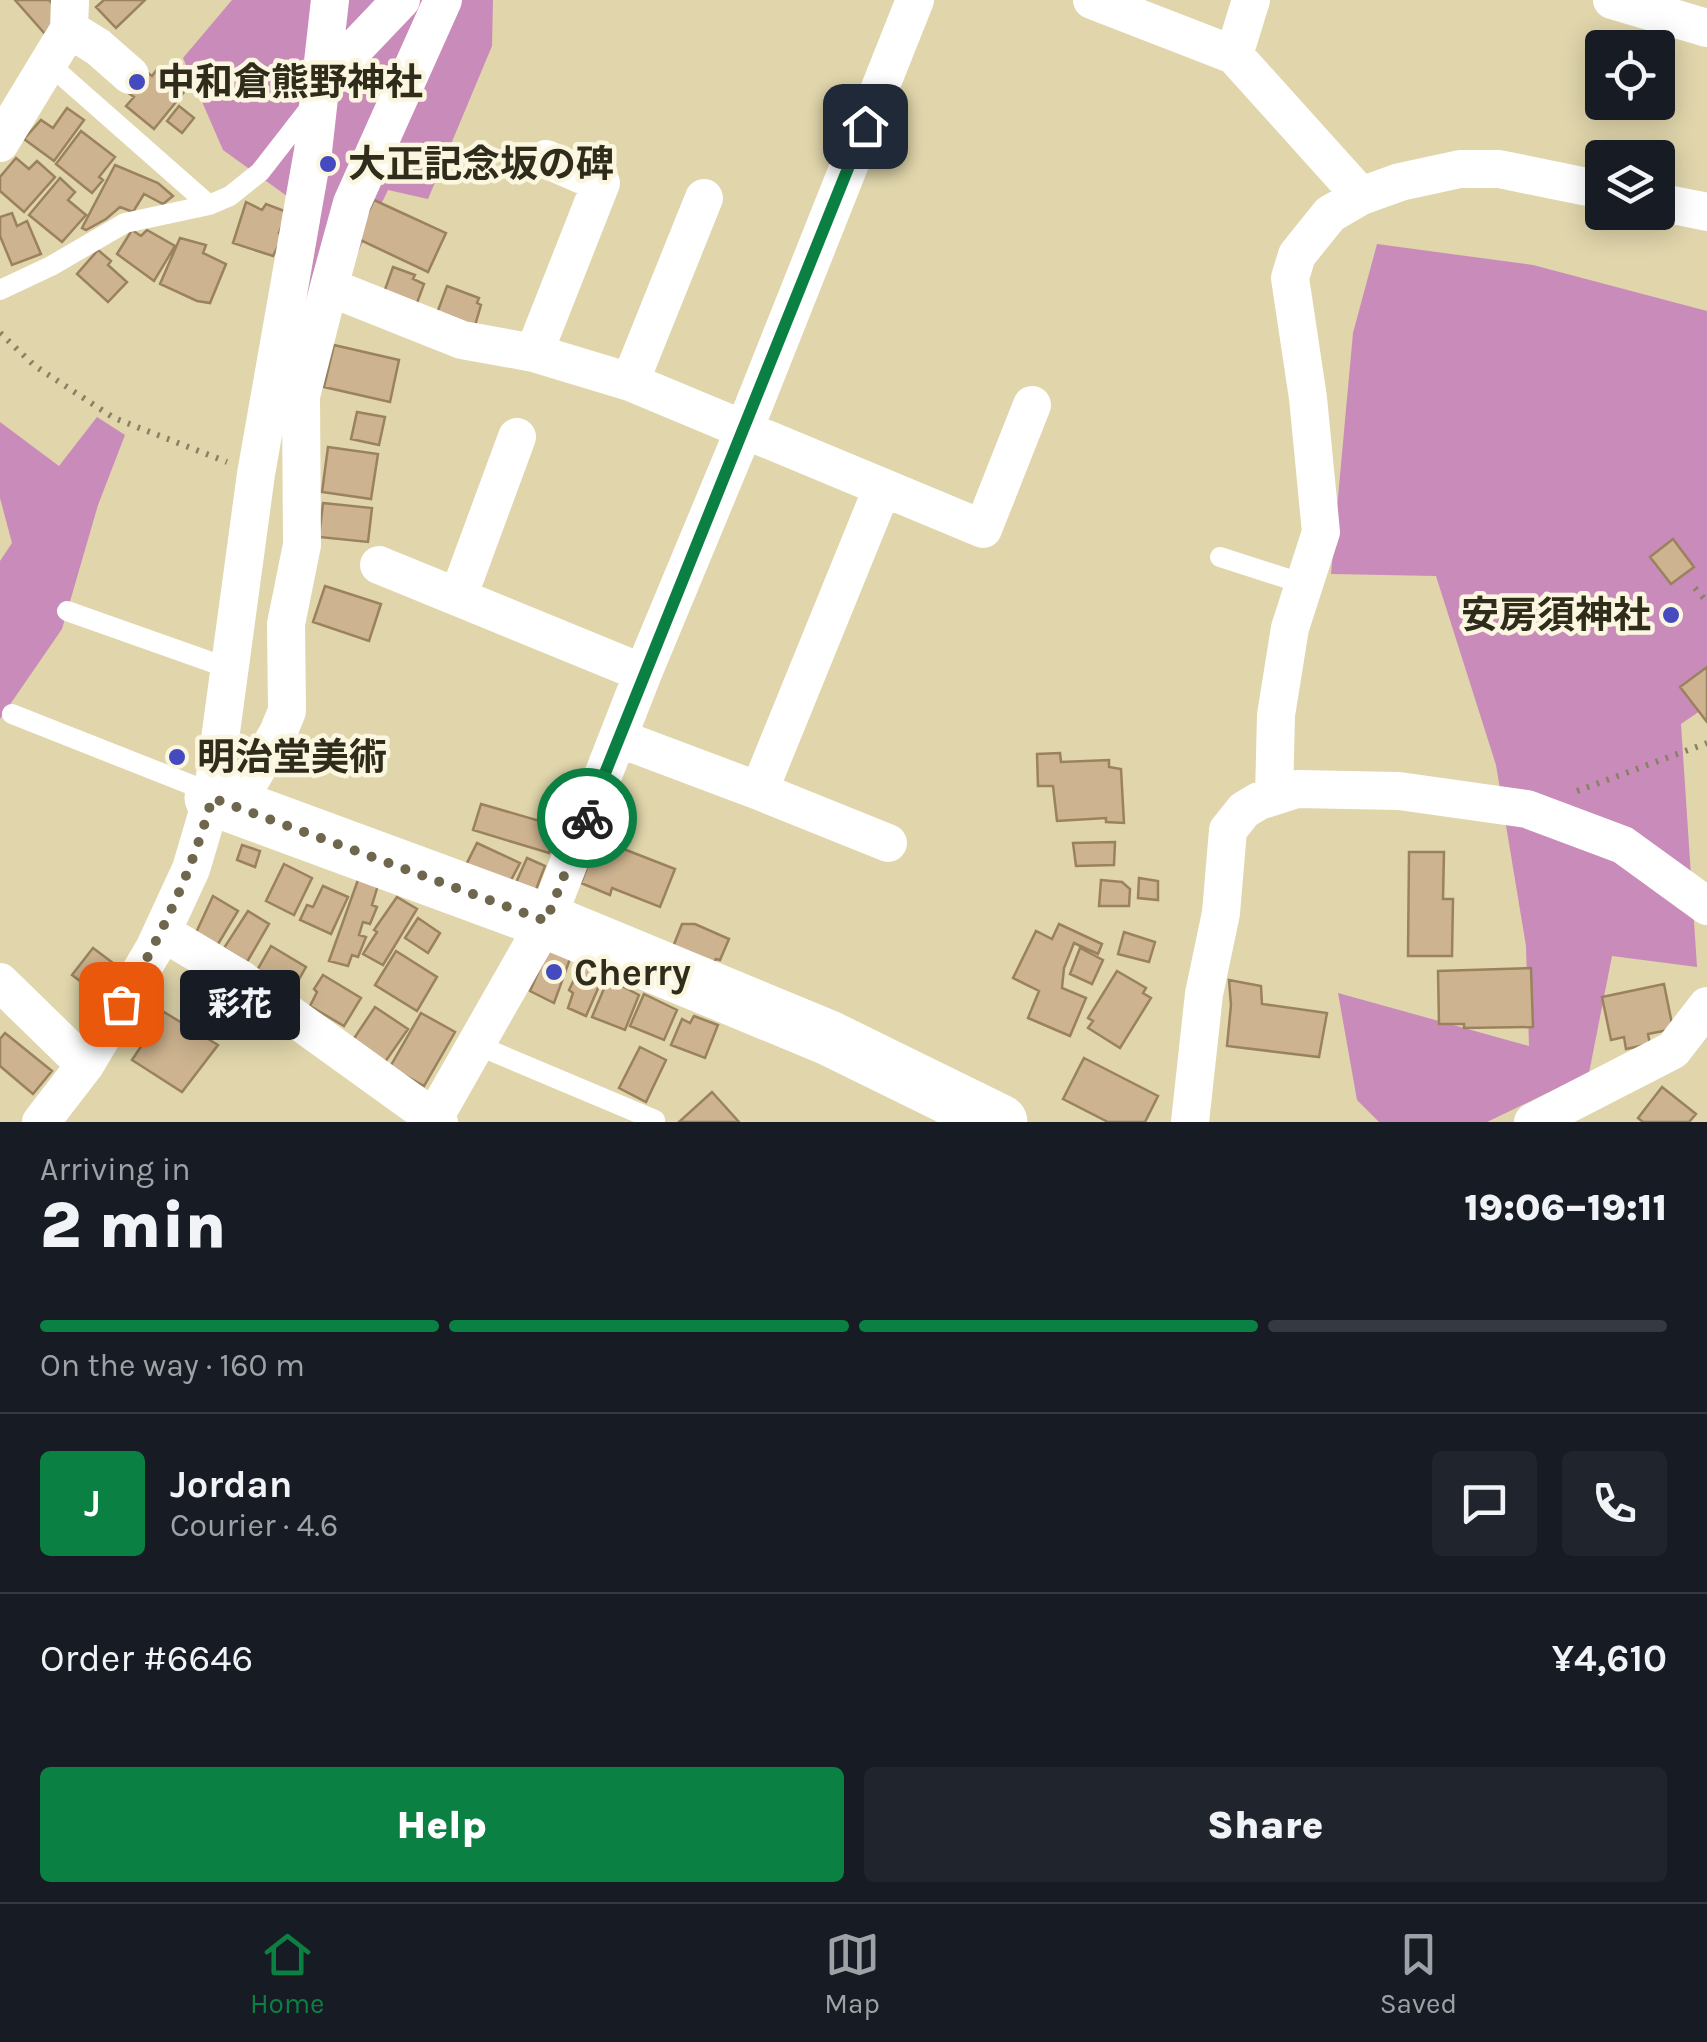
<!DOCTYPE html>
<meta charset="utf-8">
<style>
body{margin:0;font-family:Karla,"Noto Sans JP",sans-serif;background:#20242c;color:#f1f3f6;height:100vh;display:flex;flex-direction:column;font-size:38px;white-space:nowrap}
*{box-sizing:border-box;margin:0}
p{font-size:32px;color:#9ea1a6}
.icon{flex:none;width:55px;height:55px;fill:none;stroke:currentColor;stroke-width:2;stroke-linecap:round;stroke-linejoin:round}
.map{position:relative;height:1122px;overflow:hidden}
.panel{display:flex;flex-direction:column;background:#171b24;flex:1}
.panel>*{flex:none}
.fabs{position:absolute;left:1585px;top:30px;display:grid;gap:20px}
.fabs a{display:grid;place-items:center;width:90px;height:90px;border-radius:10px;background:#171b24;box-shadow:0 5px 25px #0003;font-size:50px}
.pin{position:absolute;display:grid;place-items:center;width:85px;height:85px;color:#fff;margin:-42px;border-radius:20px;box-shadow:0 5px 15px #0006}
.courier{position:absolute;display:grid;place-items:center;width:100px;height:100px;margin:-50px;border:8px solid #0b8043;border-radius:50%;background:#fff;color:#222;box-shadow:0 2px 12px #0007}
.bubble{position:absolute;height:70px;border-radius:10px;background:#171b24;box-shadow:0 5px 25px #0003;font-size:32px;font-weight:800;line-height:70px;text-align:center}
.headline em{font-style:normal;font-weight:800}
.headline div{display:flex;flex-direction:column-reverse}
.headline{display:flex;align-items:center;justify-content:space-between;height:170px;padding:0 40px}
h1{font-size:65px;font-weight:800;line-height:75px}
.bar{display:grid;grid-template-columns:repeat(4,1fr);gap:15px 10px;align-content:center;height:120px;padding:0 40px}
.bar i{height:12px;border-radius:8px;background:#363941}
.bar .on{background:#0b8043}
.bar p{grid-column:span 4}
.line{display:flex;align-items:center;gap:25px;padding:0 40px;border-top:2px solid #363941}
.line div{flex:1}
.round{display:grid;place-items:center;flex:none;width:105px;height:105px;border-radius:10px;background:#20242c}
.button{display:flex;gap:20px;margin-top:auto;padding:20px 40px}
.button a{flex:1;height:115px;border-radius:10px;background:#0b8043;color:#fff;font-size:40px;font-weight:800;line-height:115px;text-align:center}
.button a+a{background:#20242c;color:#f1f3f6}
.menu{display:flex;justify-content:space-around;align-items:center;height:140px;border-top:2px solid #363941;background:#171b24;font-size:28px;color:#9ea1a6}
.menu a{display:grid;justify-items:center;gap:5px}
.menu .on{color:#0b8043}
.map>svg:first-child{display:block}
</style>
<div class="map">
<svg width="1707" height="1122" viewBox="0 0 1707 1122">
<rect width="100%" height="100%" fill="#e0d5ab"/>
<path fill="#c98bba" d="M232 0H493L492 46 428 199 388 190 346 277 301 332 320 220 223 150 183 58Z
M1377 244 1533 265 1707 311V706L1681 724 1697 967 1612 956 1589 1073 1487 1122H1379L1357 1100 1338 993 1529 1046 1526 946 1496 765 1436 576 1331 574 1353 333Z
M97 417 125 435 98 505 62 629 0 719V561L12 543 0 498V422L59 466Z"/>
<path fill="#cdb38f" stroke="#9a825f" stroke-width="2.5" d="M15 0H49L59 12 45 34Z
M104 0H145L116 28 96 7Z
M158 68 185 91 154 129 126 106 134 97 127 92 145 71 152 76Z
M179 106 194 118 182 133 167 121Z
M67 108 84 120 54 161 24 139 41 120 53 128Z
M81 131 115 157 99 177 103 180 92 193 56 164Z
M16 158 29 169 37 161 55 177 24 212 0 191V177Z
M115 165 158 183 173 196 163 204 144 194 133 212 120 207 106 219 86 230 82 228Z
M60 178 75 192 68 200 86 215 62 242 29 215Z
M374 200 446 233 428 272 356 238Z
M246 202 262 210 266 204 287 212 279 233 283 236 273 256 233 243Z
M12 213 17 226 27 221 41 254 12 265 0 236V217Z
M132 230 141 236 147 230 175 246 154 281 117 254Z
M180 238 206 245 203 253 226 264 210 303 197 301 160 284Z
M98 250 111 261 108 265 127 282 108 302 77 274Z
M393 267 415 275 413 279 424 284 414 311 382 298Z
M447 286 479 298 477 303 481 305 474 329 436 316Z
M334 345 399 360 390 402 324 387Z
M357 412 385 417 379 445 351 439Z
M328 447 378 454 371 499 322 492Z
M323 503 372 508 368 542 319 537Z
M1673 539 1694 567 1671 584 1650 557Z
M325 586 381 604 369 641 313 622Z
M1707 667V722L1680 687Z
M1060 753 1061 762 1109 760V767L1121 769 1124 823 1106 822V818L1057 821 1053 786H1038L1037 754Z
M481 804 557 826 549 853 473 830Z
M598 839 675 869 660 907 612 888 610 895 581 883Z
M1115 842 1114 865 1076 866 1073 843Z
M477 843 520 863 508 886 465 867Z
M242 845 260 851 255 867 237 860Z
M1409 852H1444L1443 899H1453L1452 956H1408Z
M527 858 545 866 534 895 514 887Z
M284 864 312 878 294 915 266 901Z
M359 877 379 882 372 905 377 907 370 924 363 922 359 935 366 937 358 957 352 955 348 966 329 961Z
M1139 878 1158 881V900L1138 898Z
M1101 880 1122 882 1130 889 1129 906H1099Z
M323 886 348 897 331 934 300 920 307 905 313 907Z
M213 896 238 911 215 949 194 937Z
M397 897 417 909 383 965 363 954 377 932 374 930Z
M248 911 269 924 247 962 224 948Z
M418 918 440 933 428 953 405 938Z
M682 924H695L729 939 720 960 716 959 712 966 673 947Z
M1059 924 1102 944 1098 954 1074 943 1064 968 1062 988 1086 998 1070 1036 1028 1018 1039 991 1013 978 1036 931 1052 939Z
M1124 932 1155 942 1149 962 1118 954Z
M271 946 306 967 291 993 255 974Z
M93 948 117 966 96 993 72 975Z
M1080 948 1103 960 1092 984 1070 974Z
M548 950 570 959 554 1003 530 991Z
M396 951 437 977 417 1011 375 985Z
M583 961 606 970 586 1016 568 1008 573 993 569 990Z
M1531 968 1533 1027 1464 1028V1024H1439L1438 971Z
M1117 971 1146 988 1143 993 1151 998 1120 1048 1088 1028 1093 1021 1088 1018Z
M323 975 361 998 344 1026 310 1006 317 992 314 989Z
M608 979 639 995 625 1030 592 1017Z
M1229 980 1261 986 1262 1004 1327 1013 1319 1057 1227 1046 1231 1005Z
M1664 984 1673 1029 1648 1034 1650 1044 1626 1049 1624 1037 1611 1040 1602 997Z
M644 994 677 1010 664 1040 630 1026Z
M375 1007 408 1029 385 1062 353 1040Z
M164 1012 218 1045 182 1092 132 1060Z
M421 1013 455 1032 424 1086 390 1067Z
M694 1016 718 1025 705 1058 671 1045 682 1019 690 1023Z
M5 1033 52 1071 33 1094 0 1066V1039Z
M640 1047 666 1060 646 1102 619 1088Z
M1084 1058 1158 1096 1145 1122H1108L1063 1099Z
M1662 1087 1696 1114 1689 1122H1643L1638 1118Z
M712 1092 739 1122H679Z"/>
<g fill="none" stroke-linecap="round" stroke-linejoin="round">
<path stroke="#888163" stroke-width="6" stroke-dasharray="2.5 8" stroke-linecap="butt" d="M0 333 35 366 114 418 227 462
M1695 588 1707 602
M1577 791 1707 743"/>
<path stroke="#fff" stroke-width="20" d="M50 65 209 205
M0 290 51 266 125 223 209 205 230 196 260 172 313 104
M1220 557 1304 584
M67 611 231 669
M12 714 212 793
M477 1045 655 1120"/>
<path stroke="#fff" stroke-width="38" d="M1092 0 1234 55 1361 196
M1612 0 1707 28
M69 29 98 47 130 75
M1234 55 1251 0
M318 87 401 0
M0 143 69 29 70 0
M1658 202 1707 212
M329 287 462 340 534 353 630 382 983 529 1032 405
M534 353 601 183 546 159
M630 382 704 198
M882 489 759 791 888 843
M379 565 643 673
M458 597 517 437
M618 738 759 791
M1274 796 1276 715 1290 628 1321 532 1308 398 1290 278 1297 255 1330 214 1361 196 1400 182 1460 169H1499L1602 190
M235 806 278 733 287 711 286 624 302 545 301 396 329 287 352 203 443 0
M162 932 239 978 439 1122
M0 982 85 1065
M434 1118 546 921 643 673 744 430 915 0
M41 1122 85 1065 154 949 191 869 212 798 256 474 313 151 330 0
M1190 1122 1204 994 1221 913 1228 830 1244 810 1259 801 1297 789 1399 791 1527 809 1623 845 1707 906
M1533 1122 1673 1050 1707 1006"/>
<path stroke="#fff" stroke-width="55" d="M212 798 546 921 829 1038 1000 1122"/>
</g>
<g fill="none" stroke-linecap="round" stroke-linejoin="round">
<path stroke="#6e674d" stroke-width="10" stroke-dasharray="0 18" d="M121 1004C160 938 192 873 212 798L546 921 587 818"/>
<path stroke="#0b8043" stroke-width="12" d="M587 818 865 126"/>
</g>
<g fill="#454abf" stroke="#fbf6e0" stroke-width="4">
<circle cx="137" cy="82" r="10"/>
<circle cx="328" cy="164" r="10"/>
<circle cx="1671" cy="615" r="10"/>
<circle cx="177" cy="757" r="10"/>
<circle cx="554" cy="972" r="10"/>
</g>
<g text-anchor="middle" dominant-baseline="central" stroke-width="9" stroke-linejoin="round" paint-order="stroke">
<g font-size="38" font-weight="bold" fill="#302c1b" stroke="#fbf6e0" text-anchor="start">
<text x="157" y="82">中和倉熊野神社</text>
<text x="348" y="164">大正記念坂の碑</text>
<text x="1651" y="615" text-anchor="end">安房須神社</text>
<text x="197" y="757">明治堂美術</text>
<text x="574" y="972">Cherry</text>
</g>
</g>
</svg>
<div class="fabs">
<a><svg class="icon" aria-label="locate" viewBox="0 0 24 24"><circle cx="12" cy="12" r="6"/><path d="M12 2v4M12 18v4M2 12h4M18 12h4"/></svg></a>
<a><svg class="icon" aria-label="layers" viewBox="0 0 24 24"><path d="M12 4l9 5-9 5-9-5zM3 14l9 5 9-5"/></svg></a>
</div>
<div class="pin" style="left:121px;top:1004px;background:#ea580c"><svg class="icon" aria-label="bag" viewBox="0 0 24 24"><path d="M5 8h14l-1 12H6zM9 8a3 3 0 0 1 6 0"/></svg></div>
<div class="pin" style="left:865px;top:126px;background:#1f2937"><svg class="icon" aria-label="home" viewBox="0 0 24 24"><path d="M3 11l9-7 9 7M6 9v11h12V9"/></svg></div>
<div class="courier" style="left:587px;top:818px"><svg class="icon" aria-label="bike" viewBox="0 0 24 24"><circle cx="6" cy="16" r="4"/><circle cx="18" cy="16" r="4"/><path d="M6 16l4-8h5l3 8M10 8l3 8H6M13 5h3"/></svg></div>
<div class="bubble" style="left:180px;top:970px;width:120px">彩花</div>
</div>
<section class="panel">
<div class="headline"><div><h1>2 min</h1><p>Arriving in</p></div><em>19:06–19:11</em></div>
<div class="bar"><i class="on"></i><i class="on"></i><i class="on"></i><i></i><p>On the way · 160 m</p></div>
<div class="line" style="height:180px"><b class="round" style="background:#0b8043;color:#fff">J</b><div><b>Jordan</b><p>Courier · 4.6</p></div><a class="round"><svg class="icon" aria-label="chat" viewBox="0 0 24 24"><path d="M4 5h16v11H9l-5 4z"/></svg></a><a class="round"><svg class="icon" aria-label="phone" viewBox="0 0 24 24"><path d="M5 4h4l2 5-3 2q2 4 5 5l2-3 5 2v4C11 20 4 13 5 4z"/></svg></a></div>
<div class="line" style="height:130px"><div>Order #6646</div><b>¥4,610</b></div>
<div class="button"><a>Help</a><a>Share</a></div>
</section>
<nav class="menu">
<a class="on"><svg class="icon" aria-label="home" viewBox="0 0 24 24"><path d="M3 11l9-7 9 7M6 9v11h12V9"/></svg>Home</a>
<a><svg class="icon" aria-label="map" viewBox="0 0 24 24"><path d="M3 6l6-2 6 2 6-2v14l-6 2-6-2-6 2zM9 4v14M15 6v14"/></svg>Map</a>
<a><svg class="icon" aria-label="saved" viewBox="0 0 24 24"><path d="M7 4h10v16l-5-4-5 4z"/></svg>Saved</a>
</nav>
